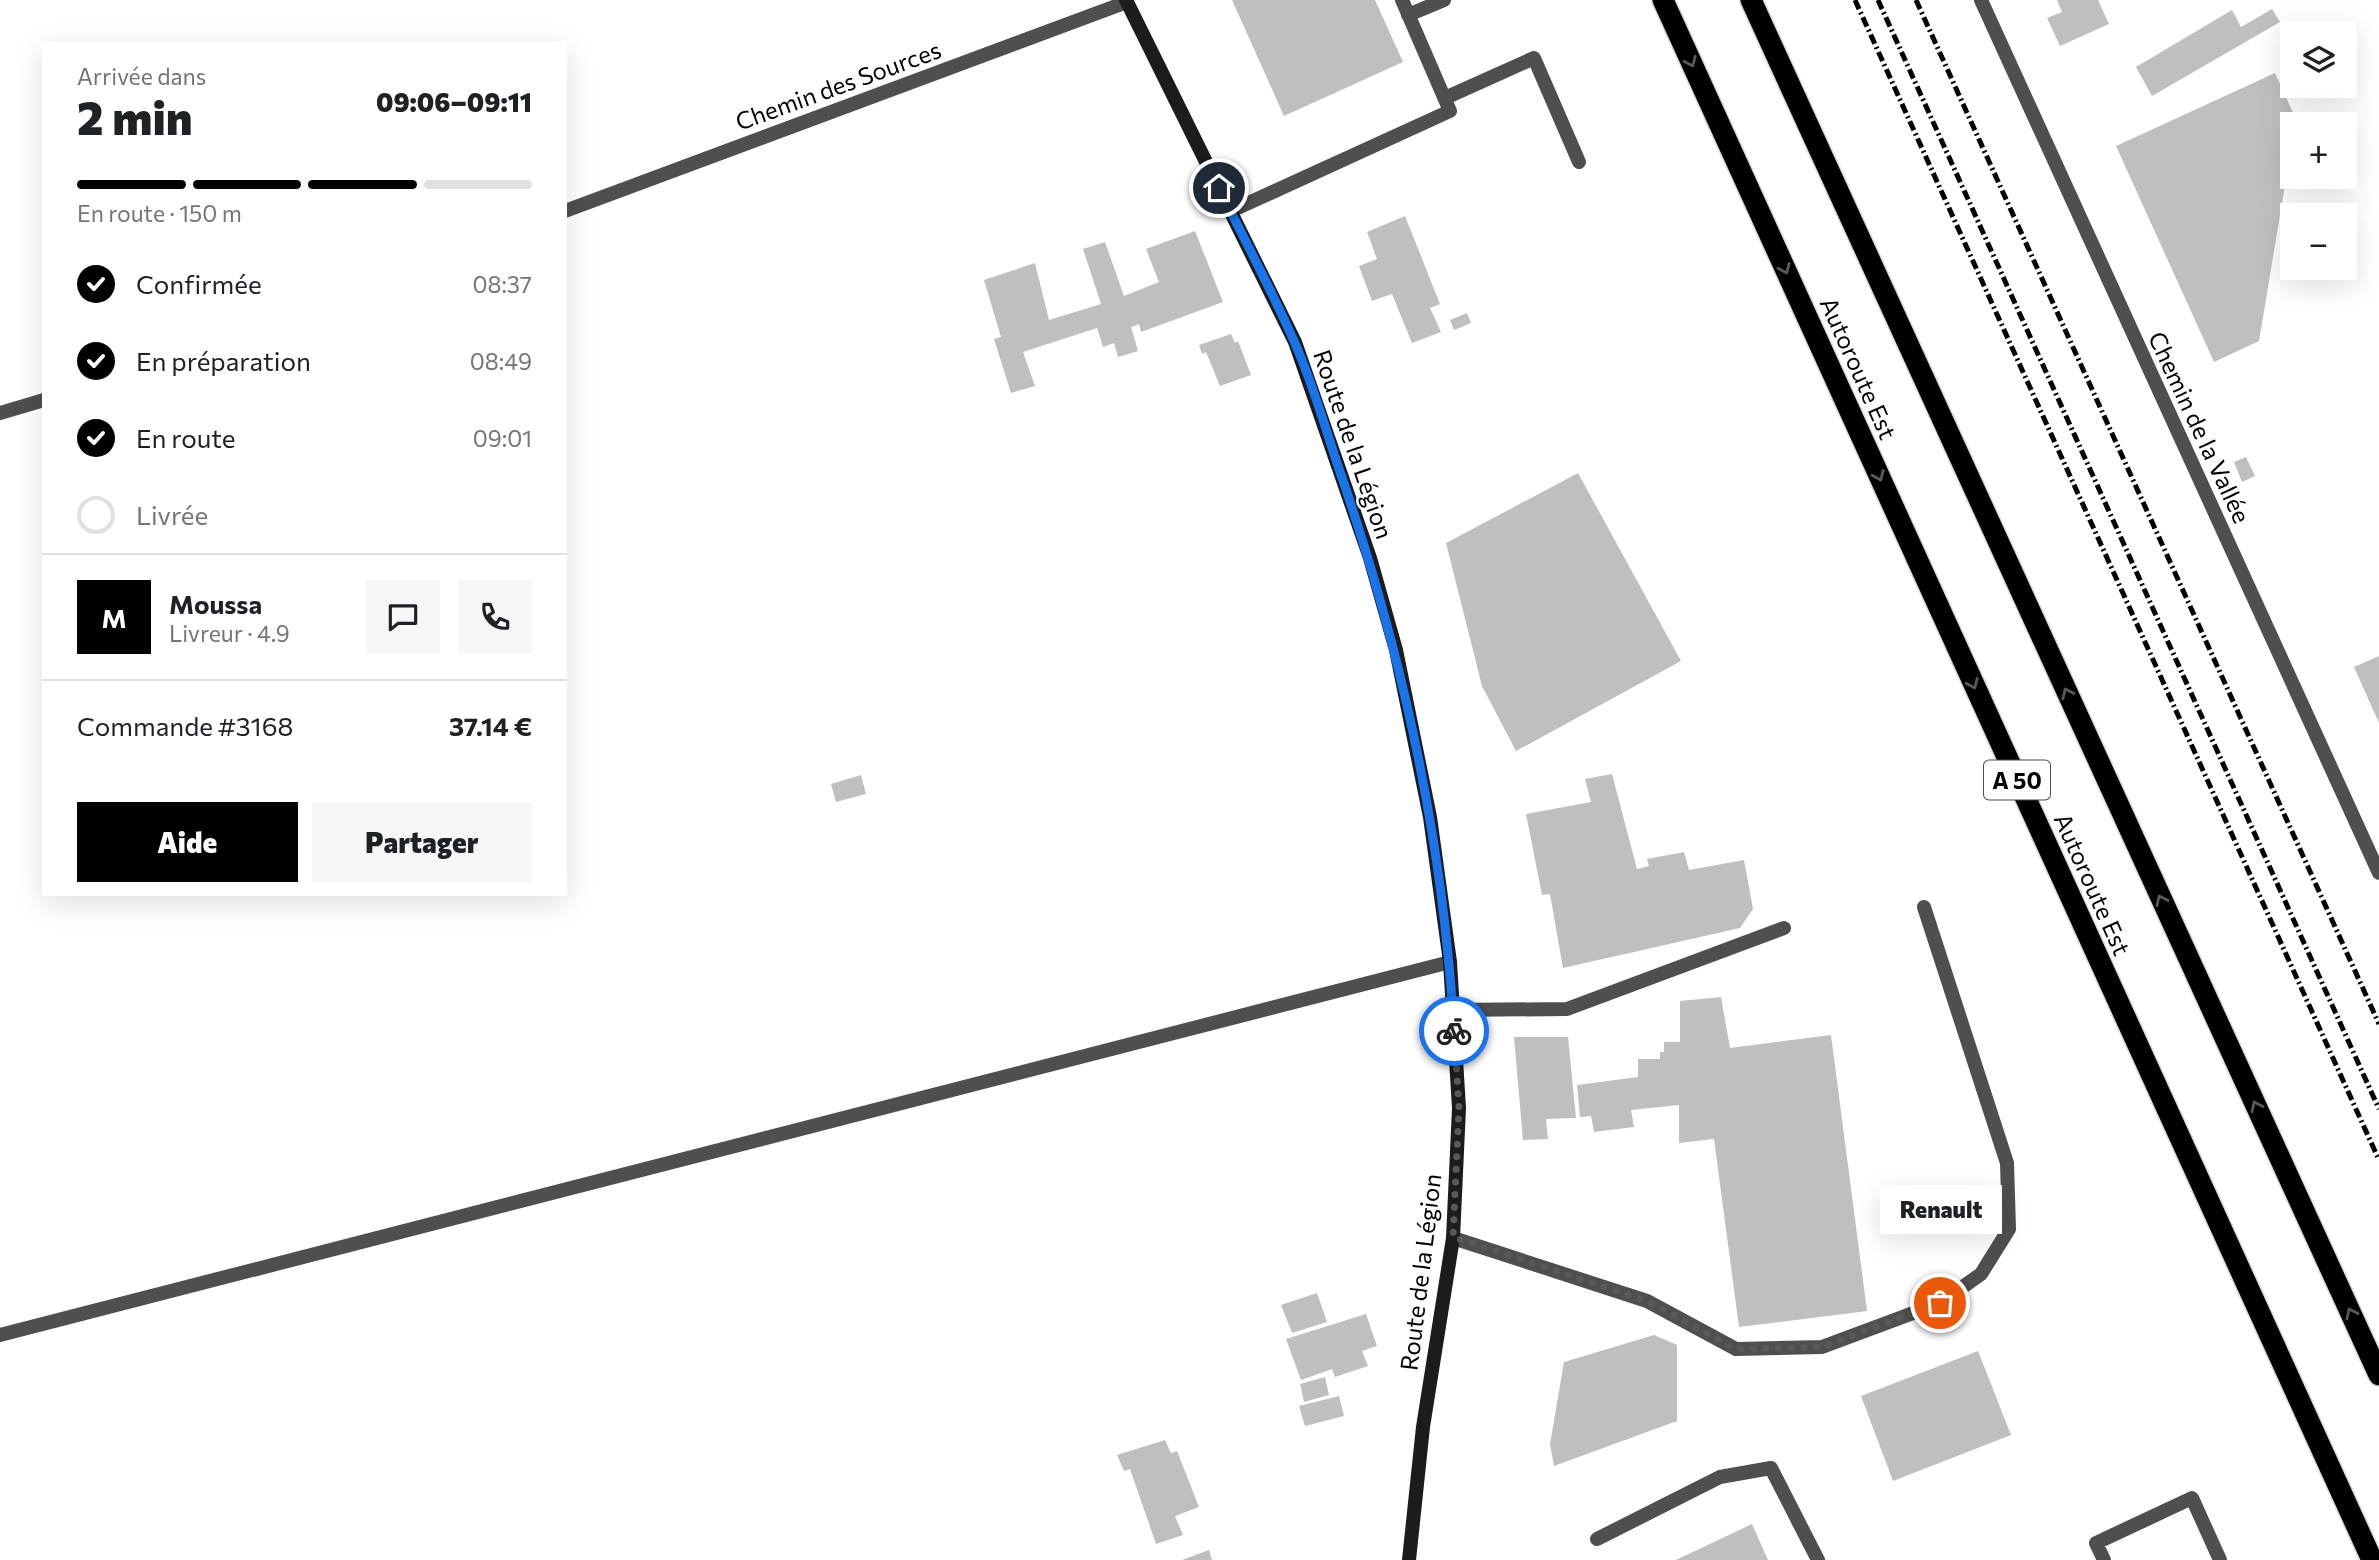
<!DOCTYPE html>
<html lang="fr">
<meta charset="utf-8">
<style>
body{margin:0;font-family:Commissioner,sans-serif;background:#f6f6f6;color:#202124;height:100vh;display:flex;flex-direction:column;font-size:26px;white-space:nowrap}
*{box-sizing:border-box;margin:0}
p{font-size:23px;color:#757577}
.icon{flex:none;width:38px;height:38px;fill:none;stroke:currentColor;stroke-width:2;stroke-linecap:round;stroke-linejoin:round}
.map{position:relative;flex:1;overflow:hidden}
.side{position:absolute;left:42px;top:42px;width:525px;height:854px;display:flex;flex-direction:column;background:#fff;border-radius:0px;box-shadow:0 7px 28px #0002}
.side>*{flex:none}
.fabs{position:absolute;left:2280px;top:21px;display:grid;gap:14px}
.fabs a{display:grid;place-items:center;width:77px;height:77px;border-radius:0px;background:#fff;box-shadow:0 7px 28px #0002;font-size:35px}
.pin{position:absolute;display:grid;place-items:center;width:60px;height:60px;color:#fff;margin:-30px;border:4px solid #fff;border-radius:50%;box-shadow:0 2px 7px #0007}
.courier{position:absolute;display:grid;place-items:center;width:70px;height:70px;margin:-35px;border:5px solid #1a73e8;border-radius:50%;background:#fff;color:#222;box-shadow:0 2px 9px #0007}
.bubble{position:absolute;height:49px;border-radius:0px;background:#fff;box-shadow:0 7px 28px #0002;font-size:23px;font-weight:800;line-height:49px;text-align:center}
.summary em{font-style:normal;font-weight:800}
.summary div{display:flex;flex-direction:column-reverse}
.summary{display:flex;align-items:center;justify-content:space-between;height:119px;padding:0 35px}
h1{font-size:46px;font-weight:800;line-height:52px}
.bar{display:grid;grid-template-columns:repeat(4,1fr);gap:10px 7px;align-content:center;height:84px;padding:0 35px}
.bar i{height:9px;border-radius:5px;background:#e0e0e0}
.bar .selected{background:#000}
.bar p{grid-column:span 4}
.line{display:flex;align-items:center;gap:18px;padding:0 35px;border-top:2px solid #e0e0e0}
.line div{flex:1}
.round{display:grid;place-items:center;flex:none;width:74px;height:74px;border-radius:0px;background:#f6f6f6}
ol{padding:0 35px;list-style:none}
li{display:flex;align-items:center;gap:21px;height:77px}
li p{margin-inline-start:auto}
li .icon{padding:7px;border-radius:50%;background:#000;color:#fff;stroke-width:4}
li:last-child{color:#757577}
li i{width:38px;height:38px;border:4px solid #e0e0e0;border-radius:50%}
.cta{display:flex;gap:14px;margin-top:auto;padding:14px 35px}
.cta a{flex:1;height:80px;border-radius:0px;background:#000;color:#fff;font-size:28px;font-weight:800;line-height:80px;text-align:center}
.cta a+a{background:#f6f6f6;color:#202124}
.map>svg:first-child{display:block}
</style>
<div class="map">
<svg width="2379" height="1560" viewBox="0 0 2379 1560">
<rect width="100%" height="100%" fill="#fff"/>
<path fill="#bfbfbf" d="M1232 0H1375L1403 62 1284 116Z
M2057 0H2098L2109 24 2060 46 2047 18 2062 12Z
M2272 9 2280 22 2152 96 2136 67 2232 10 2241 27Z
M2275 73 2296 119 2259 341 2214 362 2116 146Z
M1405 216 1440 304 1430 308 1441 332 1412 343 1392 294 1372 301 1359 266 1377 259 1367 232Z
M1195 231 1223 302 1141 332 1139 324 1131 327 1138 351 1118 357 1114 343 1103 347 1097 328 1023 352 1035 386 1011 393 994 339 1001 337 984 280 1035 263 1049 320 1101 304 1083 249 1105 242 1124 296 1159 282 1146 249Z
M1467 313 1471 323 1454 330 1450 320Z
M1231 334 1235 343 1238 341 1251 375 1220 386 1206 352 1202 354 1199 345Z
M2246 457 2255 476 2242 482 2234 462Z
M1578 473 1681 661 1516 751 1482 686 1446 543Z
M2379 656V723L2354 667Z
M1612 774 1637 869 1649 866 1647 859 1684 852 1689 870 1744 860 1753 909 1740 928 1563 968 1550 894 1542 895 1526 814 1591 802 1585 779Z
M861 775 866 794 836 802 831 784Z
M1721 997 1730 1048 1831 1035 1867 1311 1739 1327 1714 1139 1679 1143V1105L1631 1110 1634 1127 1594 1132 1591 1116 1580 1117 1577 1085 1638 1077V1059H1660V1052H1664V1042H1680V1001Z
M1514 1037H1568L1576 1118 1546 1119 1548 1139 1523 1140Z
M1317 1293 1327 1322 1292 1333 1281 1305Z
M1366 1314 1377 1346 1362 1351 1368 1366 1335 1377 1332 1369 1301 1380 1286 1339Z
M1654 1335 1677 1345V1421L1554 1466 1550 1444 1564 1362Z
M1978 1351 2011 1435 1893 1481 1861 1396Z
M1325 1377 1329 1395 1304 1402 1300 1384Z
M1339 1396 1344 1416 1305 1426 1299 1406Z
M1165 1440 1171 1453 1177 1451 1199 1507 1175 1516 1183 1535 1156 1544 1130 1469 1124 1471 1117 1455Z
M1752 1524 1768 1560H1676Z
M1209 1550 1212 1560H1182Z"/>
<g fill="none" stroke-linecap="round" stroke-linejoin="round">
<g stroke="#dbdbdb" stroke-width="24">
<path id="motorway" d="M1663 0 2372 1560
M1751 0 2379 1375"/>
</g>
<path stroke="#4f4f4f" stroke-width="14" d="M1408 15 1444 0
M1445 98 1534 58 1579 162
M1231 211 1450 111 1402 0
M1453 1010 1567 1009 1784 928
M1453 1238 1647 1301 1736 1349 1822 1347 1940 1303 1981 1274 2009 1229 2007 1163 1924 907
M0 1335 1450 962
M1597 1539 1720 1477 1771 1468 1818 1560
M2104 1560 2096 1543 2192 1498 2220 1560"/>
<path stroke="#4f4f4f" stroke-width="14" d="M565 211 1127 2
M0 413 44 400"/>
<path stroke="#4f4f4f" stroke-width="14" d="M1981 0 2379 873"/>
<path stroke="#1c1c1c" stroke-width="14" d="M1126 0 1295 342 1370 558 1396 650 1430 817 1450 962 1459 1108 1453 1238 1423 1427 1409 1560"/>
<use href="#motorway" stroke="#000" stroke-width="21"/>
<path stroke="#000" stroke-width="5" stroke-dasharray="10 3.5 2 3.5" stroke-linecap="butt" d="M1855 0 2379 1160
M1878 0 2379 1109
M1916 0 2379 1024"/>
</g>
<defs><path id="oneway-chevron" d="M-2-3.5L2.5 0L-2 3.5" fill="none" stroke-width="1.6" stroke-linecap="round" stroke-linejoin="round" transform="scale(1.75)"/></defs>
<g stroke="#595959">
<use href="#oneway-chevron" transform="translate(1691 62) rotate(66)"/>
<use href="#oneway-chevron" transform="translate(1785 269) rotate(66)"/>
<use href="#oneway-chevron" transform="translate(1879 476) rotate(66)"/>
<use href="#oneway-chevron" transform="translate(1973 684) rotate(66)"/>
<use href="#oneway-chevron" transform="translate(2067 693) rotate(-115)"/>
<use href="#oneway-chevron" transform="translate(2161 900) rotate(-115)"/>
<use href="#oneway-chevron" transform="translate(2256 1106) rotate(-115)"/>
<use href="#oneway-chevron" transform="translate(2351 1313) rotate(-115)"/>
</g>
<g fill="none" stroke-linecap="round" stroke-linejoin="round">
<path stroke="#595959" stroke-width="7" stroke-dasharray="0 12.6" d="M1454 1031 1459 1108 1453 1237 1647 1301 1736 1349 1822 1347 1940 1303"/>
<path stroke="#1a73e8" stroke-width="9" d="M1219 188C1244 239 1271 289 1294 341 1312 381 1324 424 1338 466 1401 648 1443 838 1454 1031"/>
</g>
<g text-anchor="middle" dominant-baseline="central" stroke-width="5" stroke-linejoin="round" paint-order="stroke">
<rect fill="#fff" stroke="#4c4c4c" stroke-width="2" x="1984" y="760.5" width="66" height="39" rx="5"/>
<g font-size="23" font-weight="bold" fill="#000">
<text x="2017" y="780">A 50</text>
</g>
<g font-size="24" fill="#000" stroke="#fff">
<text transform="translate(838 85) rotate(-20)">Chemin des Sources</text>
<text transform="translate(1859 368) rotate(66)">Autoroute Est</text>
<text transform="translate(2200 427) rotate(65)">Chemin de la Vallée</text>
<text transform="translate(1354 444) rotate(71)">Route de la Légion</text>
<text transform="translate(2093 884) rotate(66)">Autoroute Est</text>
<text transform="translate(1420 1272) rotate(-83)">Route de la Légion</text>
</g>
</g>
</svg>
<div class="fabs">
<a><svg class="icon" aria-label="layers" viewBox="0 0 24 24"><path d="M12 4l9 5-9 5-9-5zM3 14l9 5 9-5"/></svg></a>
<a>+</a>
<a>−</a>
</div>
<div class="pin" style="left:1940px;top:1303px;background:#ea580c"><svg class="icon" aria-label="bag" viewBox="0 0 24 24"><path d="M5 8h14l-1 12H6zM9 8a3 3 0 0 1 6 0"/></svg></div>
<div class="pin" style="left:1219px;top:188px;background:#1f2937"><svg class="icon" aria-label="home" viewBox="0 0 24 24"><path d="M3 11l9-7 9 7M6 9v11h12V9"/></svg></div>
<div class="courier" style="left:1454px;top:1031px"><svg class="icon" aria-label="bike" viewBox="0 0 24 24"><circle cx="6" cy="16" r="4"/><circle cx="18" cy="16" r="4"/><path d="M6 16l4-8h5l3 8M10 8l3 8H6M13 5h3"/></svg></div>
<div class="bubble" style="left:1880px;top:1185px;width:122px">Renault</div>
<section class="side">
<div class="summary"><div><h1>2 min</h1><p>Arrivée dans</p></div><em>09:06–09:11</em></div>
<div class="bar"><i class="selected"></i><i class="selected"></i><i class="selected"></i><i></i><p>En route · 150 m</p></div>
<ol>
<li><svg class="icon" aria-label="check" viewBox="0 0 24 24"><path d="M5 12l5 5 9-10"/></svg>Confirmée<p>08:37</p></li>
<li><svg class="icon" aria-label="check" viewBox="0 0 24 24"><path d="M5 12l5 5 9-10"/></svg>En préparation<p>08:49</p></li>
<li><svg class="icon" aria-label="check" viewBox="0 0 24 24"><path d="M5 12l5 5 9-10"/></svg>En route<p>09:01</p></li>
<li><i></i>Livrée</li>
</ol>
<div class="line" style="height:126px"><b class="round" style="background:#000;color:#fff">M</b><div><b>Moussa</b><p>Livreur · 4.9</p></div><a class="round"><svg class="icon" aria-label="chat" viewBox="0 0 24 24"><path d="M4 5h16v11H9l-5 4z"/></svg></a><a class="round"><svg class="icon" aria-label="phone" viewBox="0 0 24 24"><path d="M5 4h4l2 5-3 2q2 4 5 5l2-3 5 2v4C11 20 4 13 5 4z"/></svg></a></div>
<div class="line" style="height:91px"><div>Commande #3168</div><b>37.14 €</b></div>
<div class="cta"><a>Aide</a><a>Partager</a></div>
</section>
</div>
